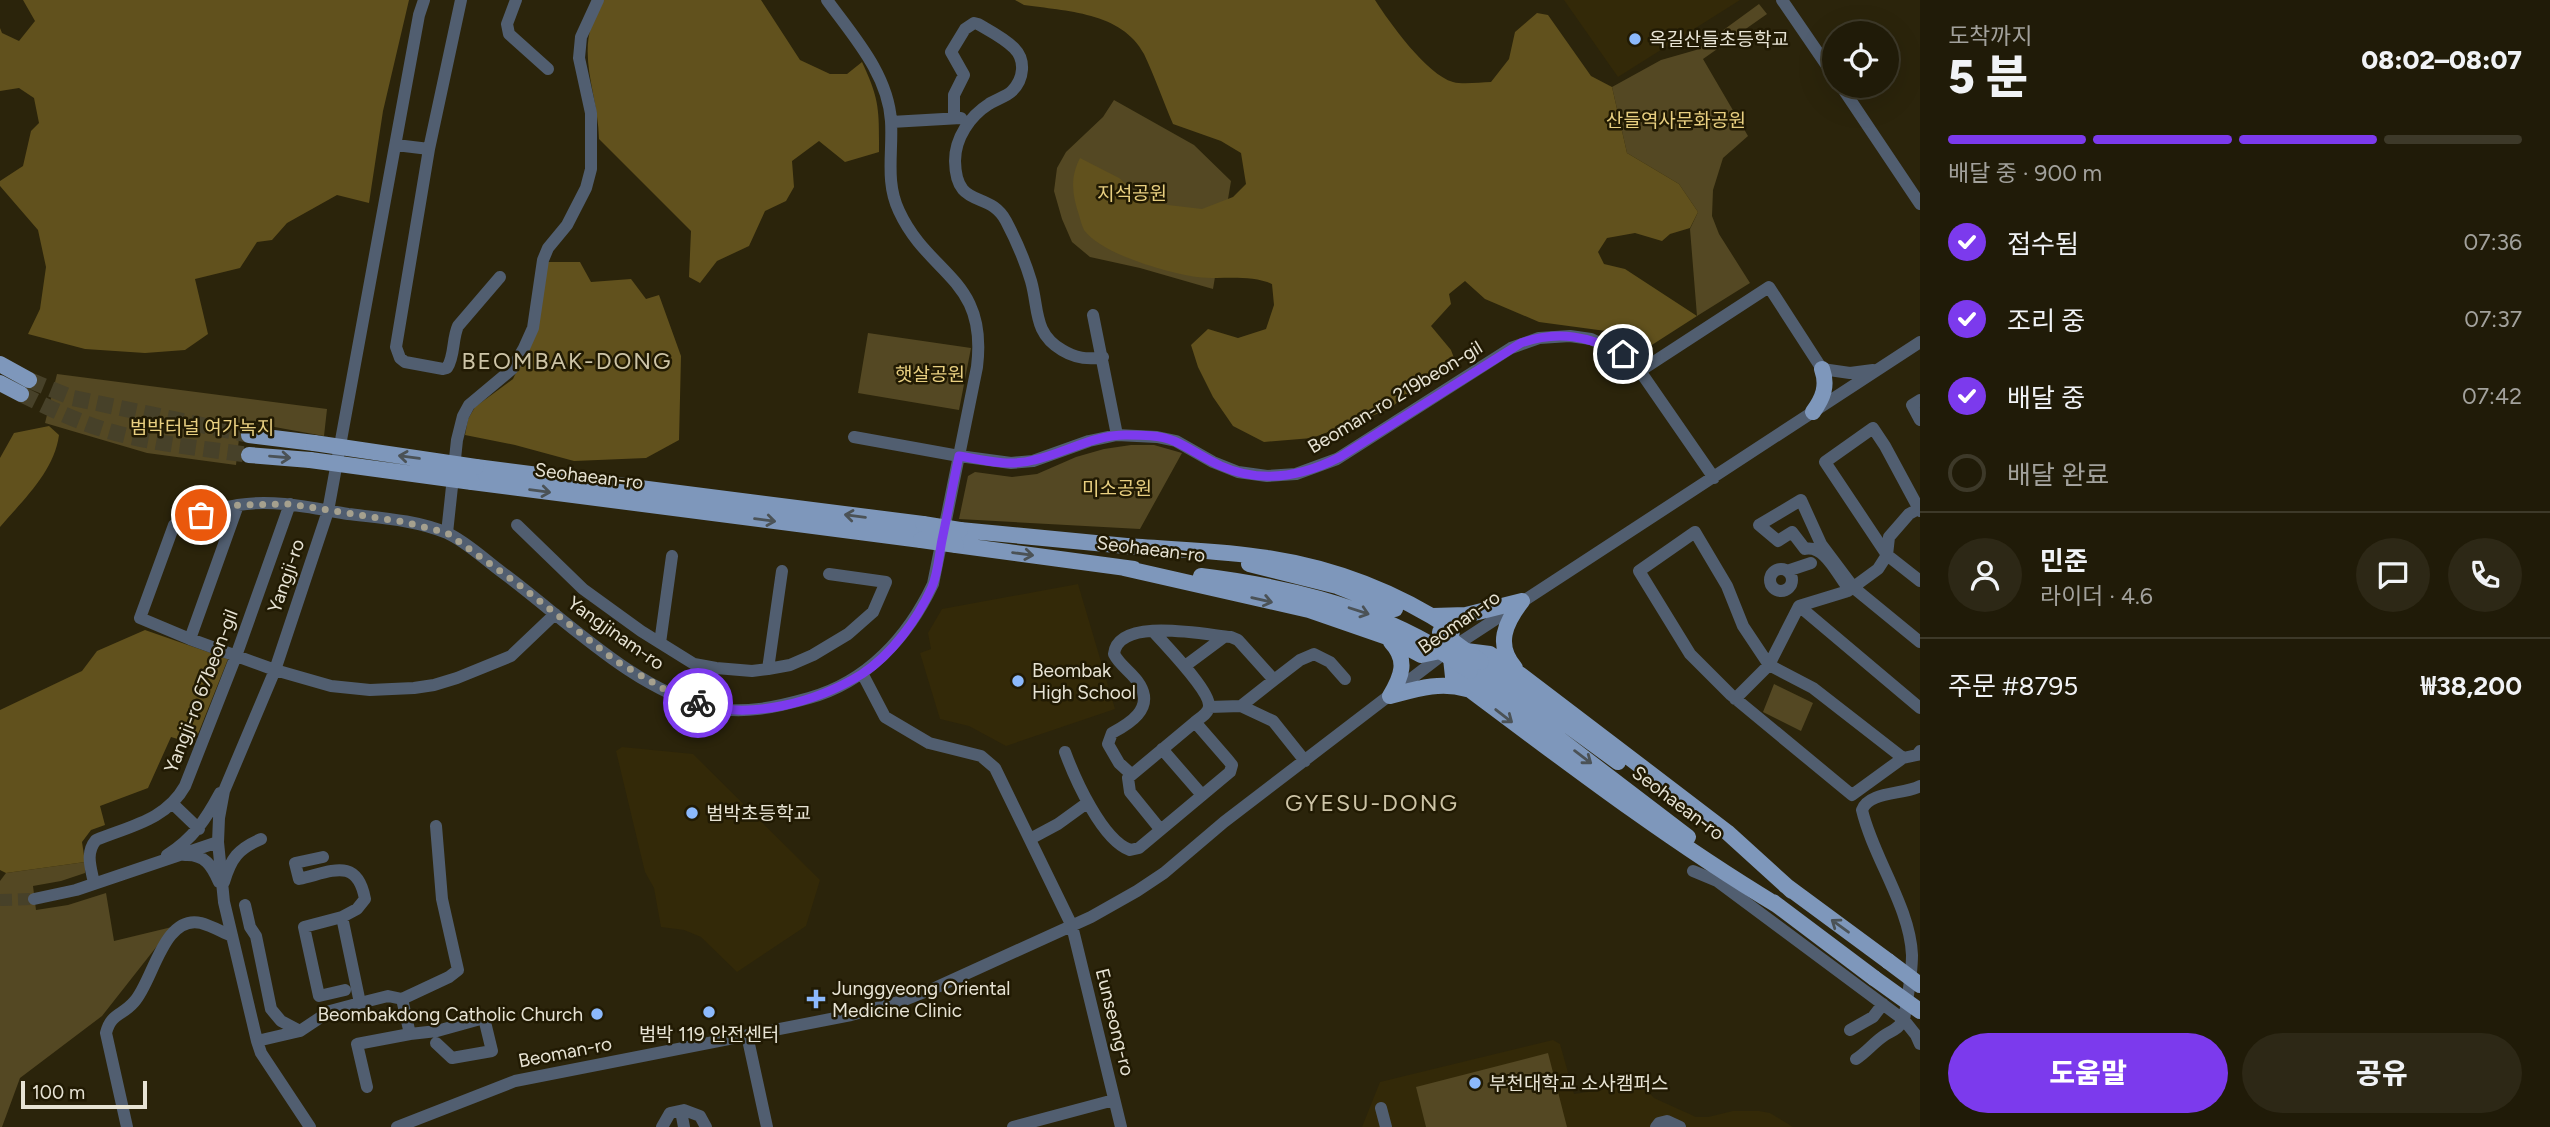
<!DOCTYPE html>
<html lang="ko">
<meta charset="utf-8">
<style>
body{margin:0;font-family:Figtree,"Noto Sans KR",sans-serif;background:#2d2816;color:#f1f3f6;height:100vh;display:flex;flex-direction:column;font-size:26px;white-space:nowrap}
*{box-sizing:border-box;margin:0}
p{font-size:23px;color:#a2a19c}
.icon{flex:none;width:38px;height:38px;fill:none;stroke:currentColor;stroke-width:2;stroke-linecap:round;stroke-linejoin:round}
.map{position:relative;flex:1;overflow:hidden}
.panel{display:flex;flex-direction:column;background:#201b08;width:630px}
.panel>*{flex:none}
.tools{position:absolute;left:1822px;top:21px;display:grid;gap:14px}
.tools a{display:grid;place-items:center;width:77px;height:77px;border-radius:50%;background:#201b08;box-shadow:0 7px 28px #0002,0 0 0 2px #3d3929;font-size:35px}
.scale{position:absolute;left:21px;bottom:18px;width:126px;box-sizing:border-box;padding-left:7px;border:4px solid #e7e3d4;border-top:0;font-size:19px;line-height:24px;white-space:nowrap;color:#e7e3d4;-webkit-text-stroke:5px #211a03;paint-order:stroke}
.pin{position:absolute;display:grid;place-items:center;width:60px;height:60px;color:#fff;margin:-30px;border:4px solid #fff;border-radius:50%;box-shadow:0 2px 7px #0007}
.courier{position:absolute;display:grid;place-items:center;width:70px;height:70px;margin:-35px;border:5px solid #7c3aed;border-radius:50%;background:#fff;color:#222;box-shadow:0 2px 9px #0007}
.overview em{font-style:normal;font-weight:800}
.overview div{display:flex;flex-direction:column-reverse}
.overview{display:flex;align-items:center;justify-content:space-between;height:119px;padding:0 28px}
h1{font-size:46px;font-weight:800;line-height:52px}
.bar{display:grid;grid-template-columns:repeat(4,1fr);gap:10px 7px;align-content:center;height:84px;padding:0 28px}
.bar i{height:9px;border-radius:5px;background:#3d3929}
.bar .selected{background:#7c3aed}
.bar p{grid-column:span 4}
.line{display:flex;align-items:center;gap:18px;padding:0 28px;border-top:2px solid #3d3929}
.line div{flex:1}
.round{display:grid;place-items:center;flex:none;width:74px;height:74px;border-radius:37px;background:#2d2816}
ol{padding:0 28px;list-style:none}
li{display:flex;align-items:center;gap:21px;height:77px}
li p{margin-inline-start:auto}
li .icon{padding:7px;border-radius:50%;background:#7c3aed;color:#fff;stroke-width:4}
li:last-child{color:#a2a19c}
li i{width:38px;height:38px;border:4px solid #3d3929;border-radius:50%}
.action{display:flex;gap:14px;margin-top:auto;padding:14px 28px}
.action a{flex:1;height:80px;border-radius:42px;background:#7c3aed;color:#fff;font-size:28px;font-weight:800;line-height:80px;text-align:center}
.action a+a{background:#2d2816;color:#f1f3f6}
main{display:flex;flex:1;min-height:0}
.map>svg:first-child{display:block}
</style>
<main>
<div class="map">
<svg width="1920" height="1127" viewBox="0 0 1920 1127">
<rect width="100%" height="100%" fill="#2b240b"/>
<path fill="#332908" d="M1564 0H1740L1618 77Z
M1078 584 1115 709 1006 746 969 726 940 719 920 653 931 649 928 633 942 609Z
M622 747 693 754 820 880 806 926 737 972 701 937 684 930 661 927 654 888 645 872 616 751Z
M1553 1040 1560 1044 1574 1094 1641 1084 1654 1098 1696 1117H1708L1733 1111H1759L1770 1113 1793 1127H1362L1380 1082Z"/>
<path fill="#544823" d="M1759 4 1767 14 1703 59 1748 136 1723 158 1713 190 1712 216 1719 234 1750 283 1697 316 1690 229 1698 212 1679 184 1627 153 1612 87 1661 60 1696 50Z
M1114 100 1194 145 1231 181 1213 289 1140 268 1090 257 1072 242 1062 219 1054 191 1057 168 1066 152 1103 117Z
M868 333 971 348 959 410 858 393Z
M57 374 327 409 324 436 241 421 236 465 147 453 45 423Z
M1131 445H1154L1182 453 1140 529 959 519 968 476 975 472 1012 477 1037 474 1076 457 1104 449Z
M1774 684 1813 703 1801 731 1763 712Z
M85 862V873L61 881 33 886 36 910 68 905 106 893 114 941 172 927 102 1016 20 1078 2 1127H0V881L6 873Z
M1548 1053 1567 1127H1426L1416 1087Z"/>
<path fill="#61511d" d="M23 0H409L383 111 369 203 337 195 287 223 272 240 257 242 240 268 195 279 208 334 185 350 145 353 85 349 28 334 40 309 46 267 38 230 0 186V181L23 166 31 131 39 123 34 98 19 88 0 91V28L2 33 19 41 35 21Z
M604 0H761L800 60 830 74H847L862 62C880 100 879 111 879 152L845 162 819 141 792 161 794 187 786 201 765 211 749 246 717 261 700 283 689 277 691 231 599 139C598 88 571 47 604 0Z
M1015 0H1375C1389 22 1427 75 1453 82 1464 85 1480 82 1491 82L1509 59 1515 32 1537 13 1548 15 1591 76 1612 87 1627 153 1679 184 1698 212 1690 228 1670 234 1662 241 1635 233 1607 238 1598 252 1604 264 1625 269 1697 316 1644 350 1628 334 1539 322 1485 299 1465 281 1449 294 1451 304 1431 326 1451 350 1457 366 1404 396 1390 409 1312 438 1264 442 1233 426 1213 397 1198 367 1191 345 1208 329 1238 338 1266 329 1274 305 1272 284C1249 274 1222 280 1197 277 1168 273 1101 254 1084 230 1082 226 1080 219 1079 215 1072 195 1070 177 1080 158L1119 178 1140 196 1168 205 1202 209 1233 197 1246 184 1241 153 1221 141 1173 124C1163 101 1155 77 1144 54 1122 12 1065 11 1024 5Z
M547 262H580L591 282 631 279 646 299 659 295 681 356 679 440 646 458 574 461 515 445 465 435 468 419 475 407 513 379 536 330Z
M49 426 59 435C54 472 23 500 0 527V458L14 433Z
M145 630 228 659 194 744 171 737 148 788 100 806 105 825 91 830 82 842 85 862 6 873 0 870V710L82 671 97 651Z"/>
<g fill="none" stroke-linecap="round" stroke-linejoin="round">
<path stroke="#474129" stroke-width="12" stroke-dasharray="12 6" stroke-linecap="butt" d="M0 900 34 899"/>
<path stroke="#474129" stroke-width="16" stroke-dasharray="16 8" stroke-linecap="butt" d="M29 380 73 398 249 435
M21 394C49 408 76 421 105 430 152 444 201 448 249 455"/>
<path stroke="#515e70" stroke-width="12" d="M461 0 429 149 396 347 400 358 405 362 443 369 447 368C455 356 452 339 458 326L500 277
M516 0 507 24 509 34 548 69
M1782 0 1834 76
M1841 86 1920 204
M954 118V95L964 75 951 52 965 29 974 23 978 24C990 31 1004 38 1014 48 1026 60 1024 79 1012 91 1006 97 996 99 989 104 970 116 955 138 955 161 956 211 989 189 1006 221 1016 240 1025 261 1031 281 1039 309 1033 333 1062 350 1075 358 1087 360 1103 357
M891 122 961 118
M396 145 429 149
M1093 315 1117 435
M1640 371 1769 287 1822 369 1850 373 1873 370
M1920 400 1912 405 1920 420
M854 437 959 456 1011 463 1033 461 1089 441 1117 435 1157 437 1176 441 1213 462 1238 472 1267 476 1296 474 1337 459 1511 348 1539 338 1570 336 1591 339 1623 354 1640 371 1714 478
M1920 511 1885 446 1873 428 1825 462 1887 555 1920 581
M517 525 583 589 641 631 694 664 716 668 752 671 768 669 790 665 813 655 848 634 873 612 886 582 829 574
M1695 532 1727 586 1743 626 1769 665 1813 688 1903 758 1852 795 1731 695 1690 654 1639 571Z
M447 533 457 440 463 416 469 405 512 369 524 348 533 328 543 260 548 248 567 225 586 188 591 169V113L579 58 581 37 598 0
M1770 580a11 11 0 1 1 22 0a11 11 0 1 1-22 0Z
M1787 571 1811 563
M1848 591 1878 569 1887 555 1889 537 1909 514 1920 508
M1799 606 1920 708
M555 614 511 656 457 678 434 685 414 688 370 690 331 686 275 670 190 639 140 618 174 525 182 520C200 515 219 508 238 505 275 499 312 508 348 514 381 518 416 520 447 533 467 542 485 560 503 573 563 617 635 691 710 707 742 715 777 707 809 698 867 682 908 637 933 584L977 367C988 278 929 276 899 211 885 182 893 152 891 121 888 74 853 36 827 0
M190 639 238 505
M660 643 672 556
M1185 666 1224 637
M768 669 782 571
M862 673 885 717 929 743 981 756 995 768 1072 926 1121 1127
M1735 699 1769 665 1799 606 1848 591 1846 585C1836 572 1824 545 1805 549L1792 532 1778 541 1759 525 1801 500 1821 544 1854 588 1920 642
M1241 706 1274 680
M1209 707 1241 706 1273 721 1305 761
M1162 749 1202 795
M1065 752C1075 779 1102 840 1130 850L1139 848 1230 772 1232 765 1228 760 1195 722C1200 718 1209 713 1209 706 1210 690 1164 644 1153 631
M1903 758 1917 755 1920 751
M1131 774 1119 763 1108 744 1112 733C1129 724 1154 709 1140 685 1133 673 1120 666 1114 654 1118 616 1206 635 1231 637L1238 640 1274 680 1300 660 1314 654 1330 662 1345 679
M173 804 199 829
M1160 829 1130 792 1128 778 1195 722
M1030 839 1058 824 1087 803
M167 855C193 839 206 819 220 793
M185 855C205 854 212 866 219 882
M323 857 295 863 299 879C331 872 357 856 365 899L357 909 342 917
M1693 871 1717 881 1904 1020 1916 1035 1920 1044
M224 882C231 858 238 849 261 839
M94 883C91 868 85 853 96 840 130 826 166 820 185 786L236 656 290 504
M34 899 76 890 218 842
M245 905 250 927 256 936 271 1009 281 1021 300 1031
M360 1003 388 996 402 999 449 977 458 970 442 899 436 826
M1850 1030 1873 1017 1883 1004
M410 1034 437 1031 484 1018 492 1051 452 1058 436 1043
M747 1035 767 1127
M257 1041 300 1031 330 1011 360 1003 342 917 304 927 319 996 345 990
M1856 1059C1867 1052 1874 1042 1885 1035 1893 1030 1898 1029 1904 1020 1907 999 1912 977 1912 955 1910 907 1873 857 1862 810 1869 791 1904 795 1920 786
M367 1087 357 1044 410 1034 402 999
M1381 1108 1386 1127
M681 1111 684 1127
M127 1127 106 1033C111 1013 122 1016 134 1002 153 982 163 914 201 923 212 926 222 932 232 936
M310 1127 261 1053 257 1041 224 902 218 842 219 818 224 791 275 670 328 511 419 15 424 0
M397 1127 515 1081 851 1015 902 1001 937 987 1091 917 1137 891 1164 873 1224 822 1450 649 1920 342
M662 1127 670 1113 684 1110 700 1116 706 1127
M1013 1127 1114 1100
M1656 1127 1659 1123 1667 1121 1680 1127"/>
<path stroke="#7e97bb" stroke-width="16" d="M0 364 29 380
M0 383 21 394
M1813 412C1823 398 1828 386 1822 369
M249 435 314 443
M249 455 310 460
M476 467 923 524
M472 482 921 540
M960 530 1137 547
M956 545 1134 569
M1128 546C1174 550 1222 550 1267 558 1333 568 1396 592 1452 629L1450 649 1490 654 1521 675 1727 832 1792 891
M1249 564 1337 586 1395 609
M1124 568 1309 610 1387 637 1421 655 1450 649 1453 677C1560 757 1665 838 1780 907
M1201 576C1281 586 1359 604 1430 644
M1433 616 1466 615 1522 601
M1481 662 1618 762
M1515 668C1495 645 1505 623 1522 601
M1470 671 1688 837
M1390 696C1416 689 1440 681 1467 689
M1390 696C1402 676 1408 660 1391 642
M1785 885 1888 961
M1773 902 1874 978"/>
<path stroke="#7e97bb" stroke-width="16" d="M314 443 476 467
M310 460 472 482
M923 524 960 530
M921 540 956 545
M1440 632 1481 662
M1430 644 1470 671
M1888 961 1920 985
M1874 978 1920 1011"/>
</g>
<defs><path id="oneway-shaft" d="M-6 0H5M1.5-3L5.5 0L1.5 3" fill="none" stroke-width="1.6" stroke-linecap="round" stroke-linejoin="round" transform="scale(1.75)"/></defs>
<g stroke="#4b5256">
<use href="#oneway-shaft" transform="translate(280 457) rotate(5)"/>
<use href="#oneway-shaft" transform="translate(409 457) rotate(-172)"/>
<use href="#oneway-shaft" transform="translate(540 491) rotate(7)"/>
<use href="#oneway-shaft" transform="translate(855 516) rotate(-173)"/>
<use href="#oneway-shaft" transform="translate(765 520) rotate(7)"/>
<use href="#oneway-shaft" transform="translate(1023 554) rotate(8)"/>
<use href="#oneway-shaft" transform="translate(1262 600) rotate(13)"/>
<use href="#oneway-shaft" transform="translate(1359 611) rotate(18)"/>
<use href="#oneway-shaft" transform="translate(1504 716) rotate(38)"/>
<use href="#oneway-shaft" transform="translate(1583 757) rotate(37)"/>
<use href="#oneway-shaft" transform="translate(1840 926) rotate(-144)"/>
</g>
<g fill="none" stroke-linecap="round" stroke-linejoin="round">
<path stroke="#a5a08e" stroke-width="7" stroke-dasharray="0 12.6" d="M201 515 238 505 290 504 404 522 447 533 518 584 616 661 676 696 698 703"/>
<path stroke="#7c3aed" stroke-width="9" d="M698 703C749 721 817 702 862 674 892 654 917 620 932 587 938 573 939 555 942 540 948 512 953 484 959 456 983 460 1010 467 1034 460 1065 453 1093 435 1126 435 1141 435 1160 435 1174 441 1190 448 1205 459 1221 466 1261 484 1303 476 1340 457L1521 343C1558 330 1589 336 1623 354"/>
</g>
<g fill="#8cb9fc" stroke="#211a03" stroke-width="2.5">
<circle cx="1635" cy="39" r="7"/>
<circle cx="1018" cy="681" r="7"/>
<circle cx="692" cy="813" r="7"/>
<path d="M812.5 988.5h7v7h7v7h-7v7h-7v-7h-7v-7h7z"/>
<circle cx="709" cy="1012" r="7"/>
<circle cx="597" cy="1014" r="7"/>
<circle cx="1475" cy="1083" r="7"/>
</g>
<g text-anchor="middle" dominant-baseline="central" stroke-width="5" stroke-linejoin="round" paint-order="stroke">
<g font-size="19" fill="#e7e3d4" stroke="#211a03" text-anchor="start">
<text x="1649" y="39">옥길산들초등학교</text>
<text x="1032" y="670">Beombak<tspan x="1032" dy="22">High School</tspan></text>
<text x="706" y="813">범박초등학교</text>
<text x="832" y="988">Junggyeong Oriental<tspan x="832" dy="22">Medicine Clinic</tspan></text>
<text x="583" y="1014" text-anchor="end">Beombakdong Catholic Church</text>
<text x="709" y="1034" text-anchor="middle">범박 119 안전센터</text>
<text x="1489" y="1083">부천대학교 소사캠퍼스</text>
</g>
<g font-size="19" fill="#e8cf80" stroke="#211a03">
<text x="1676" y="120">산들역사문화공원</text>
<text x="1132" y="193">지석공원</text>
<text x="930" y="374">햇살공원</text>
<text x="202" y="427">범박터널 여가녹지</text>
<text x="1117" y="488">미소공원</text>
</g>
<g font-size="19" fill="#e7e3d4" stroke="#211a03">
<text transform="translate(1395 397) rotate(-31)">Beoman-ro 219beon-gil</text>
<text transform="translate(589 476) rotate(7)">Seohaean-ro</text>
<text transform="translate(1151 549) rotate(7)">Seohaean-ro</text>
<text transform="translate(286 576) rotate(-71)">Yangji-ro</text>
<text transform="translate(1459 622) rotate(-35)">Beoman-ro</text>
<text transform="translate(616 633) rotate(35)">Yangjinam-ro</text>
<text transform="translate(201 691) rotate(-69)">Yangji-ro 67beon-gil</text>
<text transform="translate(1678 803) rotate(37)">Seohaean-ro</text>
<text transform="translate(1115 1022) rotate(76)">Eunseong-ro</text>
<text transform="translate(565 1052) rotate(-11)">Beoman-ro</text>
</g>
<g font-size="23" letter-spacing="2" fill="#cdc4a7" stroke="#211a03">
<text x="567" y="361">BEOMBAK-DONG</text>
<text x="1372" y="803">GYESU-DONG</text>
</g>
</g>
</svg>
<div class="tools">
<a><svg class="icon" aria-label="locate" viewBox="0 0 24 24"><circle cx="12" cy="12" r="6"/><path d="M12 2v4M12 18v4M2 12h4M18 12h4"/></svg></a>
</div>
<div class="scale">100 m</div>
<div class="pin" style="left:201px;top:515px;background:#ea580c"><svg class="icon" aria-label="bag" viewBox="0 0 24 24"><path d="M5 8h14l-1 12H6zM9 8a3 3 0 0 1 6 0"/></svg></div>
<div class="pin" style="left:1623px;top:354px;background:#1f2937"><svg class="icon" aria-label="home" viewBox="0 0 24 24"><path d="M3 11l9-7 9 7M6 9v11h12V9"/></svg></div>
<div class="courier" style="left:698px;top:703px"><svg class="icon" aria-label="bike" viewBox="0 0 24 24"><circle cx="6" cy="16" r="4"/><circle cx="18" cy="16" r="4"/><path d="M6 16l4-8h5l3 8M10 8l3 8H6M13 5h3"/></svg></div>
</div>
<section class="panel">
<div class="overview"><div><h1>5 분</h1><p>도착까지</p></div><em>08:02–08:07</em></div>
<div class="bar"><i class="selected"></i><i class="selected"></i><i class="selected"></i><i></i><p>배달 중 · 900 m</p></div>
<ol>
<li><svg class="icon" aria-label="check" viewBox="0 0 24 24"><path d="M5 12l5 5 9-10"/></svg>접수됨<p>07:36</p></li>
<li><svg class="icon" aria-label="check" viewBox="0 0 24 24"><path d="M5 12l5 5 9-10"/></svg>조리 중<p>07:37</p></li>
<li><svg class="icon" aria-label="check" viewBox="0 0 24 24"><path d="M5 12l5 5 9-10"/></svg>배달 중<p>07:42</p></li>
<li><i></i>배달 완료</li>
</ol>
<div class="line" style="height:126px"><a class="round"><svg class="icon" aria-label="person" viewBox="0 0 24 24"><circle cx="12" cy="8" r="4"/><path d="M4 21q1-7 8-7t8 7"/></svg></a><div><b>민준</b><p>라이더 · 4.6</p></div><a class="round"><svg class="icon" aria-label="chat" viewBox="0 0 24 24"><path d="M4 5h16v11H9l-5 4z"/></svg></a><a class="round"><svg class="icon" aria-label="phone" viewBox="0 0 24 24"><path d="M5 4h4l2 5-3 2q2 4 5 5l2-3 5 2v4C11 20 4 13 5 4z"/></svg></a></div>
<div class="line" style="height:91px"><div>주문 #8795</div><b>₩38,200</b></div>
<div class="action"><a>도움말</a><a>공유</a></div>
</section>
</main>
